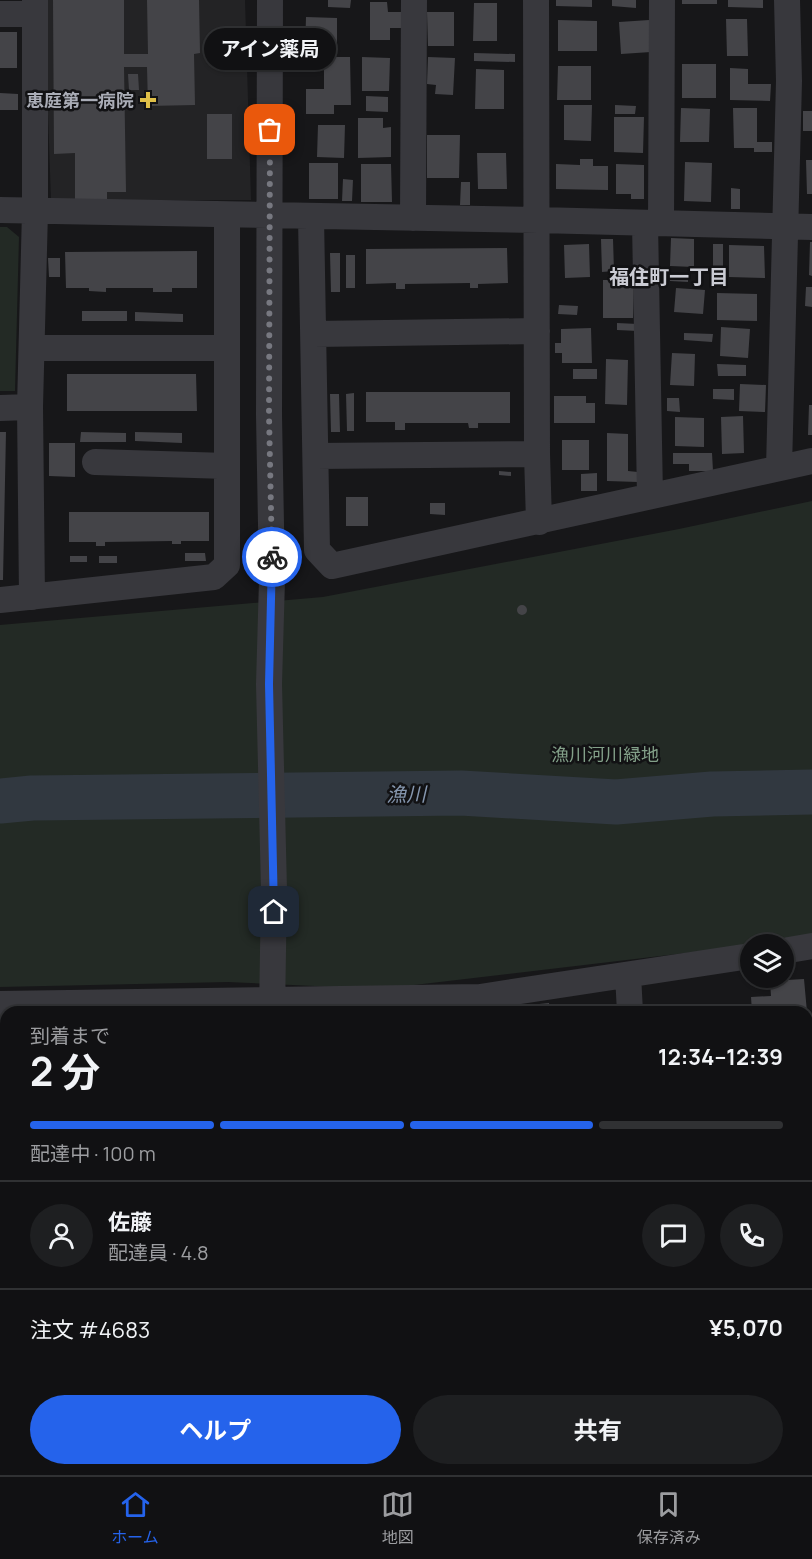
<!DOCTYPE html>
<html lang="ja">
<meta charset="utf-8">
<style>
body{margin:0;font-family:Manrope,"Noto Sans JP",sans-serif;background:#1e1f21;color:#f1f3f6;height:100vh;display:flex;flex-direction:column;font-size:22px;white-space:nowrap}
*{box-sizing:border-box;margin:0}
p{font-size:20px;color:#9c9da0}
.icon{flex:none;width:33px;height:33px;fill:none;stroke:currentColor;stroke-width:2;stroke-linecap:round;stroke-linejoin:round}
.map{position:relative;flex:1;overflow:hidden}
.sheet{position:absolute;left:0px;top:1006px;width:813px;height:470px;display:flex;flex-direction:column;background:#111113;border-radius:18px 18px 0 0;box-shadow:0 2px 4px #0004,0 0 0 2px #303133}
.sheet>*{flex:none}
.buttons{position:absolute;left:740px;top:934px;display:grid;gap:12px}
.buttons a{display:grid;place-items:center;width:54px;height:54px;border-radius:50%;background:#111113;box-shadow:0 2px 4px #0004,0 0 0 2px #303133;font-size:30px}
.pin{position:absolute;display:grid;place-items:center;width:51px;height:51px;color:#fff;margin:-26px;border-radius:12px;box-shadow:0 3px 9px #0006}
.courier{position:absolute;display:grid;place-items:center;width:60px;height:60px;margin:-30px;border:4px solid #2563eb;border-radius:50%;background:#fff;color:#222;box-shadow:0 2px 8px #0007}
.bubble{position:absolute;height:42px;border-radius:21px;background:#111113;box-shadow:0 2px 4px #0004,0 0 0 2px #303133;font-size:20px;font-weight:700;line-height:42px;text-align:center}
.overview em{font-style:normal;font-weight:700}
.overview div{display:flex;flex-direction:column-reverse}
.overview{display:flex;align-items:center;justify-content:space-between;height:102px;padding:0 30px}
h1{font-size:39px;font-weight:700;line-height:45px}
.bar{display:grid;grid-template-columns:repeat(4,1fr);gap:9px 6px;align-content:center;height:72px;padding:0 30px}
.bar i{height:8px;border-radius:4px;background:#303133}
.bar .active{background:#2563eb}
.bar p{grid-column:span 4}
.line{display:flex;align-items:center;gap:15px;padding:0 30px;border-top:2px solid #303133}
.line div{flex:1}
.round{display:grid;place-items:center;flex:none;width:63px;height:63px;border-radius:32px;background:#1e1f21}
.primary-button{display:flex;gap:12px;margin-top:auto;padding:12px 30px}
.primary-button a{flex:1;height:69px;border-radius:36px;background:#2563eb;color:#fff;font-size:24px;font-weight:700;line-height:69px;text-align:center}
.primary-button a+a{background:#1e1f21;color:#f1f3f6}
.dock{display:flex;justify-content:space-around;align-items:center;height:84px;border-top:2px solid #303133;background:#111113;font-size:16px;color:#9c9da0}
.dock a{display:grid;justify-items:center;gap:3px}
.dock .active{color:#2563eb}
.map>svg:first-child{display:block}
</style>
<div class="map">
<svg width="812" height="1475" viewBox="0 0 812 1475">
<rect width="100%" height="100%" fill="#171719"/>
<path fill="#232325" d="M44 0H245L251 200H51Z"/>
<path fill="#232a25" d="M0 227H7L19 237 15 391H0Z
M812 501V938L380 989 228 982 0 987V625L323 597 679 529Z
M812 1330V1475H672V1470H807V1331Z"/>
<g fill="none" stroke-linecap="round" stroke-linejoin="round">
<path stroke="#313840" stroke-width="45" d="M0 801 32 798 461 793 616 802 712 794 812 792"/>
</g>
<path fill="#444448" d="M53 0H124V54H148L147 0H199L200 53 194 54 195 105 148 106 147 67H124L126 192H107V199H75V153L54 154Z
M328 0H351L350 8 328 7Z
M556 0H592V7L556 6Z
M612 0H636V8L612 6Z
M682 0H717V4H682Z
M728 0H763V8L728 7Z
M370 2H387L388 12H401V28H390V40H370Z
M474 3H497V41H473Z
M427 12H454V46H428Z
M306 17 337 18V52L305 51Z
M726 19H747L748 56H727Z
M558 20 597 21V51H558Z
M649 20 651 52 621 54 619 22Z
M0 32H17V68H0Z
M474 53 515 54V62L474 61Z
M324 57H350L351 105H334V114H306V89H324Z
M362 57 390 58 389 91H362Z
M428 57 455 58 453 95 435 94 436 85 427 84Z
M682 64H716V98H682Z
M558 66H591V100H557Z
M730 68 748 69V84H771L770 101 730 100Z
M476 69 504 70V109H475Z
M128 74H138L139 90H129Z
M0 93 18 94V110H0Z
M366 96 388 97V112L366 111Z
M564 105H592L591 141 564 140Z
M615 105 636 106 635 114H615Z
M681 108 710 109 709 142H680Z
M733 108H757V142H772V152H754V148H734Z
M803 111H812V131H803Z
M207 114H232V159H207Z
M614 117H644L643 153 614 152Z
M358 118H383V128L391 127V157L358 158Z
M318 125H345L344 158 317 157Z
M427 135H460L459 178H427Z
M477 153H506L507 189H478Z
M580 159H593V166H608V190L556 189V164L580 165Z
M806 160H812V194H807Z
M685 162 712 163 711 202 684 201Z
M309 163H338V199H309Z
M361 164H391L392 202H361Z
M616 164 644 165V199H631V194H616Z
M343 179 353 180 352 201H342Z
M461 182H470V205H460Z
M731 188 740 189V209H731Z
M671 238 694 239V267L670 266Z
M601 239H613L614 271 602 272Z
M810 242H812V276L809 275Z
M589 244 590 277 565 278 564 245Z
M713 244H723V272H713Z
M729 245 764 246 765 278 729 277Z
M507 248 508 283 478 284V288H470V283L405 284V289H396V283L366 284V249Z
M197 251V288H172V292H153V288H106V292L89 291V288H66L65 252Z
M330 253H340V292H331Z
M346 255H355V288H346Z
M48 258H60V277H49Z
M670 273H688V282L670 281Z
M603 280H634L633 318H603Z
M806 287H812V307L805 306Z
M676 288 705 290 703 314 674 312Z
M717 293 757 294V321L717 320Z
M559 305 578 306 577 315 558 314Z
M82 311H127V321H82Z
M135 312 183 314V322L135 321Z
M617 323 638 324V331L617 330Z
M721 327 750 329 748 358 720 356Z
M591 328 592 363H562V353H555V343H561V329Z
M684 333 713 334 712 342 684 340Z
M672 353 695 354 694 386 670 385Z
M606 359 628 360 627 405 605 404Z
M717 364 746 365V376H718Z
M573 369H597V379H573Z
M67 374H196L197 411H67Z
M740 384 766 385 765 412 739 411Z
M713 389H734V400L713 399Z
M366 392H510V423H478V428H469L468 423H405V430H395V422H366Z
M354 393V431H347L346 394Z
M330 394H339L340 432H331Z
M554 396H586V403H595V423H554Z
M667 398H679L680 412 667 411Z
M809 405H812V435H808Z
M743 416 744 453 722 454 721 417Z
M675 417 704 418V447L675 446Z
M0 432H6L3 580H0Z
M81 432 126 433V442H80Z
M135 432 182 433V443L135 441Z
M607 433 628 434V471L638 472V482L607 481Z
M562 440H589V470H562Z
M49 443H75V477L49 476Z
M673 453H712L713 471H689V464H673Z
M499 471 511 472V476L499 475Z
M597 473V491H581V474Z
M346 497H368V526H346Z
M430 503H445V515L430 514Z
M69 512H209V541H181V544H172V541L105 542V546H96V542H69Z
M185 553H205L206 561H185Z
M70 556H87V562H70Z
M99 556H117V563H99Z
M517 610a5 5 0 1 1 10 0a5 5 0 1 1-10 0Z
M804 979 807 1012H752L751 997 771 996 770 981Z
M549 1003 550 1012H540L539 1004Z
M807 1040H812V1066L807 1067Z
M0 1052H4V1097L0 1096Z
M807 1078H812V1118H807Z
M0 1157H6V1184L0 1183Z
M0 1215 6 1217V1246L0 1244Z
M812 1228V1273H809L807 1229Z
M0 1375 6 1378V1391L0 1389Z
M0 1407 6 1409V1437L0 1434Z
M146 1470H176L174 1475H144Z
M264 1470H306L304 1475H272L263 1472Z
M405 1470 432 1474V1475H405Z"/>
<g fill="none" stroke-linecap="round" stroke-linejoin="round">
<path stroke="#38383d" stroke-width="26" d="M270 0 269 415 272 580 269 684 274 890 272 1012
M536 0 537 454 539 522
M0 14H35
M0 210 538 220 812 227
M311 217 317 550 332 566 812 461
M413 218 414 0
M645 223 650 496
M661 223 662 0
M314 334 537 331
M32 348H227
M0 408 30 407
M316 456 537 454
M95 462 227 466
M779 468 789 81 787 0
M32 597 30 407 35 211V0
M0 600 214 577 227 565V215
M783 951 812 946
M628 975 630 1012
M0 1004 480 997 750 956
M0 1277 6 1280
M807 1313 812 1312
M0 1321 6 1307
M0 1455 6 1458
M36 1470 48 1475
M485 1470 486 1475
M658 1470V1475
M209 1475 211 1470
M364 1475V1470"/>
</g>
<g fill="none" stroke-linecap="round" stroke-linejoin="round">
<path stroke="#777880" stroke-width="6" stroke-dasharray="0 10.8" d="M270 130 269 415 272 557"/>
<path stroke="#2563eb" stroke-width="8" d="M272 557 269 684 274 912"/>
</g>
<path fill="#dfbf48" stroke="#121214" stroke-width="2" d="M145 91h6v6h6v6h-6v6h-6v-6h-6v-6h6z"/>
<g text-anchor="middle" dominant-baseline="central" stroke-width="5" stroke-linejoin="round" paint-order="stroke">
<g font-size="18" font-weight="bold" fill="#aaadb7" stroke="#121214" text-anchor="end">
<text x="134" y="100">恵庭第一病院</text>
</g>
<g font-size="18" fill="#83a089" stroke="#121214">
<text x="605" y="754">漁川河川緑地</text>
</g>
<g font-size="20" font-weight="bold" fill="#cbccd4" stroke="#121214">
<text x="669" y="276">福住町一丁目</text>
</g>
<g font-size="20" font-style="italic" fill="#8596ae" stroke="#121214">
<text transform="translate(406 794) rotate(-1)">漁川</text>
</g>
</g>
</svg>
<div class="buttons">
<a><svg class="icon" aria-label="layers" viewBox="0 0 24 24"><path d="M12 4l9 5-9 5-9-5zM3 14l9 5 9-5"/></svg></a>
</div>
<div class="pin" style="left:270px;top:130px;background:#ea580c"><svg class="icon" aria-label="bag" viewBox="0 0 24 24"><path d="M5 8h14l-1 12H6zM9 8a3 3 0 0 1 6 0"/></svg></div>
<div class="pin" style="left:274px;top:912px;background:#1f2937"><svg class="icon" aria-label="home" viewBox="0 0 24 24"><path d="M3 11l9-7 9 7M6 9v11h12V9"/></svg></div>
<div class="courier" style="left:272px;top:557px"><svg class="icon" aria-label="bike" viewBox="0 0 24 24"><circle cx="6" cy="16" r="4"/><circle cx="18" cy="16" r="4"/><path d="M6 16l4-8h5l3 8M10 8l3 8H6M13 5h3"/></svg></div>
<div class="bubble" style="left:204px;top:28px;width:132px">アイン薬局</div>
<section class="sheet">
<div class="overview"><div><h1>2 分</h1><p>到着まで</p></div><em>12:34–12:39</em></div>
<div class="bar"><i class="active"></i><i class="active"></i><i class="active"></i><i></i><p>配達中 · 100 m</p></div>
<div class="line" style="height:108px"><a class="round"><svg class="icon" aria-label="person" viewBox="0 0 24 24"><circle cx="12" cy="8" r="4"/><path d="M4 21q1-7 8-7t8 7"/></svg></a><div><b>佐藤</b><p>配達員 · 4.8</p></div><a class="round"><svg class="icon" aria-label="chat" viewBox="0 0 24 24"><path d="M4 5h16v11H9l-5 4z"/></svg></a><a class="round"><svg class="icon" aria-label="phone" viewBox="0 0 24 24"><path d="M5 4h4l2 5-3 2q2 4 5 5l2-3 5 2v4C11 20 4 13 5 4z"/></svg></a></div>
<div class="line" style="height:78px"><div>注文 #4683</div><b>¥5,070</b></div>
<div class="primary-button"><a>ヘルプ</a><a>共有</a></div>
</section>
</div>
<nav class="dock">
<a class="active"><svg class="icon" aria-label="home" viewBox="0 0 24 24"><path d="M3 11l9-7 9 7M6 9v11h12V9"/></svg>ホーム</a>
<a><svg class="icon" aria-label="map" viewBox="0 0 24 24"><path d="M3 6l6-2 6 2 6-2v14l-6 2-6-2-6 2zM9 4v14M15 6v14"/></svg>地図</a>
<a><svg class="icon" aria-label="saved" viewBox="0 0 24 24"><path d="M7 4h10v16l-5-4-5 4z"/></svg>保存済み</a>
</nav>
